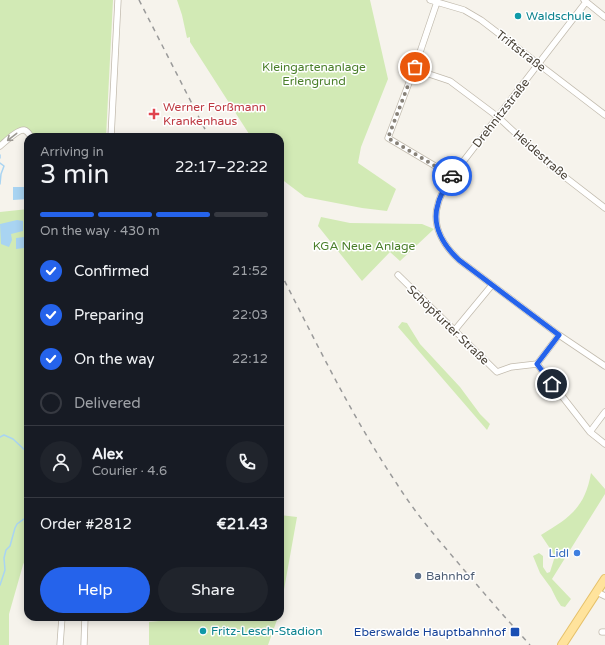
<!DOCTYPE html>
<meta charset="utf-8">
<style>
body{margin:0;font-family:"Varela Round",sans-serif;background:#20242c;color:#f1f3f6;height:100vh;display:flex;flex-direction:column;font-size:15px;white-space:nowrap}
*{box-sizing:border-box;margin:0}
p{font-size:13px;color:#9ea1a6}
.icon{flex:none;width:22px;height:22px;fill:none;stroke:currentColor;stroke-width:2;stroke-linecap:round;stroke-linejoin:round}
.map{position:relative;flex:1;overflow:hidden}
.details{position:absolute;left:24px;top:133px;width:260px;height:488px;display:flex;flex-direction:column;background:#171b24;border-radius:12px;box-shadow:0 2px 10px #0003}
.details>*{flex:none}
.pin{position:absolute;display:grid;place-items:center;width:34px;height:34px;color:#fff;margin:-17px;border:2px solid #fff;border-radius:50%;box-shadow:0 1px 4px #0007}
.courier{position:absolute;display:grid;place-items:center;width:40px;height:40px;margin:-20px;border:3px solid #2563eb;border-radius:50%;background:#fff;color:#222;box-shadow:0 1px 5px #0007}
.summary em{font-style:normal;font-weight:600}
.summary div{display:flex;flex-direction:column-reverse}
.summary{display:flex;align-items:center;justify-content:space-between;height:68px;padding:0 16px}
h1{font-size:26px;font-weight:600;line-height:30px}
.bar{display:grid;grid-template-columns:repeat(4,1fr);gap:6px 4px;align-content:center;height:48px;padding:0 16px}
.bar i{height:5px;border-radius:3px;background:#363941}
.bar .selected{background:#2563eb}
.bar p{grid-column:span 4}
.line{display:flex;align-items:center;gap:10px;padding:0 16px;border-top:1px solid #363941}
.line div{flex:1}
.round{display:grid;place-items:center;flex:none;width:42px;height:42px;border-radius:21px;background:#20242c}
ol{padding:0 16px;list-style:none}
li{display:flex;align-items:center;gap:12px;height:44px}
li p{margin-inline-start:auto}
li .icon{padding:4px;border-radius:50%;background:#2563eb;color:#fff;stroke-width:4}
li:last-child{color:#9ea1a6}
li i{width:22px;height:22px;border:2px solid #363941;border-radius:50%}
.button{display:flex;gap:8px;margin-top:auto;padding:8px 16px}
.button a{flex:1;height:46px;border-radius:24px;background:#2563eb;color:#fff;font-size:16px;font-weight:600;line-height:46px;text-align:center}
.button a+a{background:#20242c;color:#f1f3f6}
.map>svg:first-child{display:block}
</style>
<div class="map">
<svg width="605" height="645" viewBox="0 0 605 645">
<rect width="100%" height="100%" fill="#f6f3ec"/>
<path fill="#d2eab5" d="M0 0H113L106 137H32L24 129 0 145Z
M177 0H370L388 79 361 147 358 163 396 189 387 211 362 208 305 197 280 178V137H251L190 42V37L187 38 182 15Z
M28 209V553L23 565 9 614V645H0V212Z
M321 217 350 223 422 224 434 229 400 261 390 252 362 281 318 226Z
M402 322 407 323 420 344 460 387 480 414 490 424 487 430 398 327Z
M591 473 605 489V494L552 579 571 599 565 607 561 606 557 600 551 588 540 573 533 556 539 553 543 556V567L547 573 550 572 555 556 541 535C569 518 585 508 591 473Z
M280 515 297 517 280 612Z
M159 617H278L268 645H149V622L159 621Z"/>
<path fill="#a9d4f2" d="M13 187H28V199L13 200Z
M17 220 23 221V231L11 234 12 240 9 247 1 244 0 224Z
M24 237V248L16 249V238Z"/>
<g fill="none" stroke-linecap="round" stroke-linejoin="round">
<path stroke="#a9d4f2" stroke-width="1.5" d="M0 155V158
M0 163 4 166 1 174 0 184
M0 437 4 435 13 439 28 453
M0 585 5 570 4 558 6 550 10 546 15 528 17 524 28 516"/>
<g stroke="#c2bbae" stroke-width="7">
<path id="street" d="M430 0 464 10 481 20 605 115
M584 0 605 17
M437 2 415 67 388 138 452 176
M586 2 452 176C447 185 440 194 438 204 431 226 444 246 459 260L559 335 605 366
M414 69 450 81 498 117 552 167 605 208
M111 137 118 0
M0 146C5 142 18 129 24 130 28 131 29 134 31 137
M398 275 497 372 511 367 537 364 590 432 605 444
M454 331 492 285
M537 364 559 335
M590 432 605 412
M597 592 605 596
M602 632H605
M60 645 62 617
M84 645 85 617"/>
</g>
<g stroke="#e6c16a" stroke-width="10">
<path id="primary" d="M562 645 605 579"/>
</g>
<use href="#street" stroke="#fff" stroke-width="5.5"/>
<use href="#primary" stroke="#ffe39c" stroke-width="8"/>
<path stroke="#9a9a9a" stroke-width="1.5" stroke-dasharray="5 5" stroke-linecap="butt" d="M139 0 209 137
M280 272C317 344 352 417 397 484 412 508 430 530 448 551 475 583 502 614 530 645"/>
</g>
<defs><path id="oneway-shaft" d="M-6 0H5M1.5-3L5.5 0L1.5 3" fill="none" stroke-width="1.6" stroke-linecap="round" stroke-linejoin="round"/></defs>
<use stroke="#9c9892" href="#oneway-shaft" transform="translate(12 137) rotate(142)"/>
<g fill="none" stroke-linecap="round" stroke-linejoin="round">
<path stroke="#878178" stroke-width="4" stroke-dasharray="0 7.2" d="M415 67 388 138 452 176"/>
<path stroke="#2563eb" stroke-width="5" d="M452 176C447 185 440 194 438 204 431 226 444 246 459 260L559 335 537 364 552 384"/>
</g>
<g fill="#0f9aa8" stroke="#fff" stroke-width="1.5">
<circle cx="518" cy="16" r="4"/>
<circle cx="203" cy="631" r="4"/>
</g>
<path fill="#e0444e" stroke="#fff" stroke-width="1.5" d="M152 108h4v4h4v4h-4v4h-4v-4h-4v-4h4z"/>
<circle fill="#3f7fe0" stroke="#fff" stroke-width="1.5" cx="577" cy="553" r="4"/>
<circle fill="#5c6f8a" stroke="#fff" stroke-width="1.5" cx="418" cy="576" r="4"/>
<rect fill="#1a4fb4" stroke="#fff" stroke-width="1.5" x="510" y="627" width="10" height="10" rx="2"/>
<g text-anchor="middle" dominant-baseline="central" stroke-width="3" stroke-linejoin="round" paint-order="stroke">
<g font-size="12" fill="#0d838f" stroke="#fff" text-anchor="start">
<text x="526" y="16">Waldschule</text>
<text x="211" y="631">Fritz-Lesch-Stadion</text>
</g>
<g font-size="12" fill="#4b4439" stroke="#fff">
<text transform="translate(521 51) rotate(38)">Triftstraße</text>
<text transform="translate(501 113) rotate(-52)">Drehnitzstraße</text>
<text transform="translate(541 155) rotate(41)">Heidestraße</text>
<text transform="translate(448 325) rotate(44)">Schöpfurter Straße</text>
</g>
<g font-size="12" fill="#4a7f2a" stroke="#fff">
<text x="314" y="67">Kleingartenanlage<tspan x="314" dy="14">Erlengrund</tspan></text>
<text x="364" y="246">KGA Neue Anlage</text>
</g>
<g font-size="12" fill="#be3a42" stroke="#fff" text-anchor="start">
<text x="163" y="107">Werner Forßmann<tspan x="163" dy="14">Krankenhaus</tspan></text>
</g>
<g font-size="12" fill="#366cbe" stroke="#fff" text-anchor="end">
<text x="569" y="553">Lidl</text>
</g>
<g font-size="12" fill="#4e5e75" stroke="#fff" text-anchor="start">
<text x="426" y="576">Bahnhof</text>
</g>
<g font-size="12" fill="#164399" stroke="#fff" text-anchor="end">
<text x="506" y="632">Eberswalde Hauptbahnhof</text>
</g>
</g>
</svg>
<div class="pin" style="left:415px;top:67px;background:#ea580c"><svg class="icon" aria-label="bag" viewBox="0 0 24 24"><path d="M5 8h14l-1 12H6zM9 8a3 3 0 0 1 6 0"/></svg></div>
<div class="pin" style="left:552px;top:384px;background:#1f2937"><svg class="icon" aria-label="home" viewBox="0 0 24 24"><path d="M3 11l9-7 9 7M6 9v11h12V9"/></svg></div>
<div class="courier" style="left:452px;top:176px"><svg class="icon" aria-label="car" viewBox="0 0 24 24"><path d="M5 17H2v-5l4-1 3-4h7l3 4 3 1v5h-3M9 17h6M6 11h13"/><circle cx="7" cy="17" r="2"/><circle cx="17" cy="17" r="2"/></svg></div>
<section class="details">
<div class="summary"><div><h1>3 min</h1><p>Arriving in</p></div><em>22:17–22:22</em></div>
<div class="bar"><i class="selected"></i><i class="selected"></i><i class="selected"></i><i></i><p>On the way · 430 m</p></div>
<ol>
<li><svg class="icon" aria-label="check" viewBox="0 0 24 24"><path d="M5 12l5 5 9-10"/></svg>Confirmed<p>21:52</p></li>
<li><svg class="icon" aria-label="check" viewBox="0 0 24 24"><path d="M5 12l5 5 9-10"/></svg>Preparing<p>22:03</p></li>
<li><svg class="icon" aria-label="check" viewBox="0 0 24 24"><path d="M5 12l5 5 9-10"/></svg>On the way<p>22:12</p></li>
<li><i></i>Delivered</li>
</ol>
<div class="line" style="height:72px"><a class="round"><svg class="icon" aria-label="person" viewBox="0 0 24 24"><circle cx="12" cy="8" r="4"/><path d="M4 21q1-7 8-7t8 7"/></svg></a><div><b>Alex</b><p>Courier · 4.6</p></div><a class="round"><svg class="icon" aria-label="phone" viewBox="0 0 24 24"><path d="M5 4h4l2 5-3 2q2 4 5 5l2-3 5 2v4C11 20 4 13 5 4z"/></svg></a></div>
<div class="line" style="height:52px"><div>Order #2812</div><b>€21.43</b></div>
<div class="button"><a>Help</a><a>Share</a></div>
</section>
</div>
